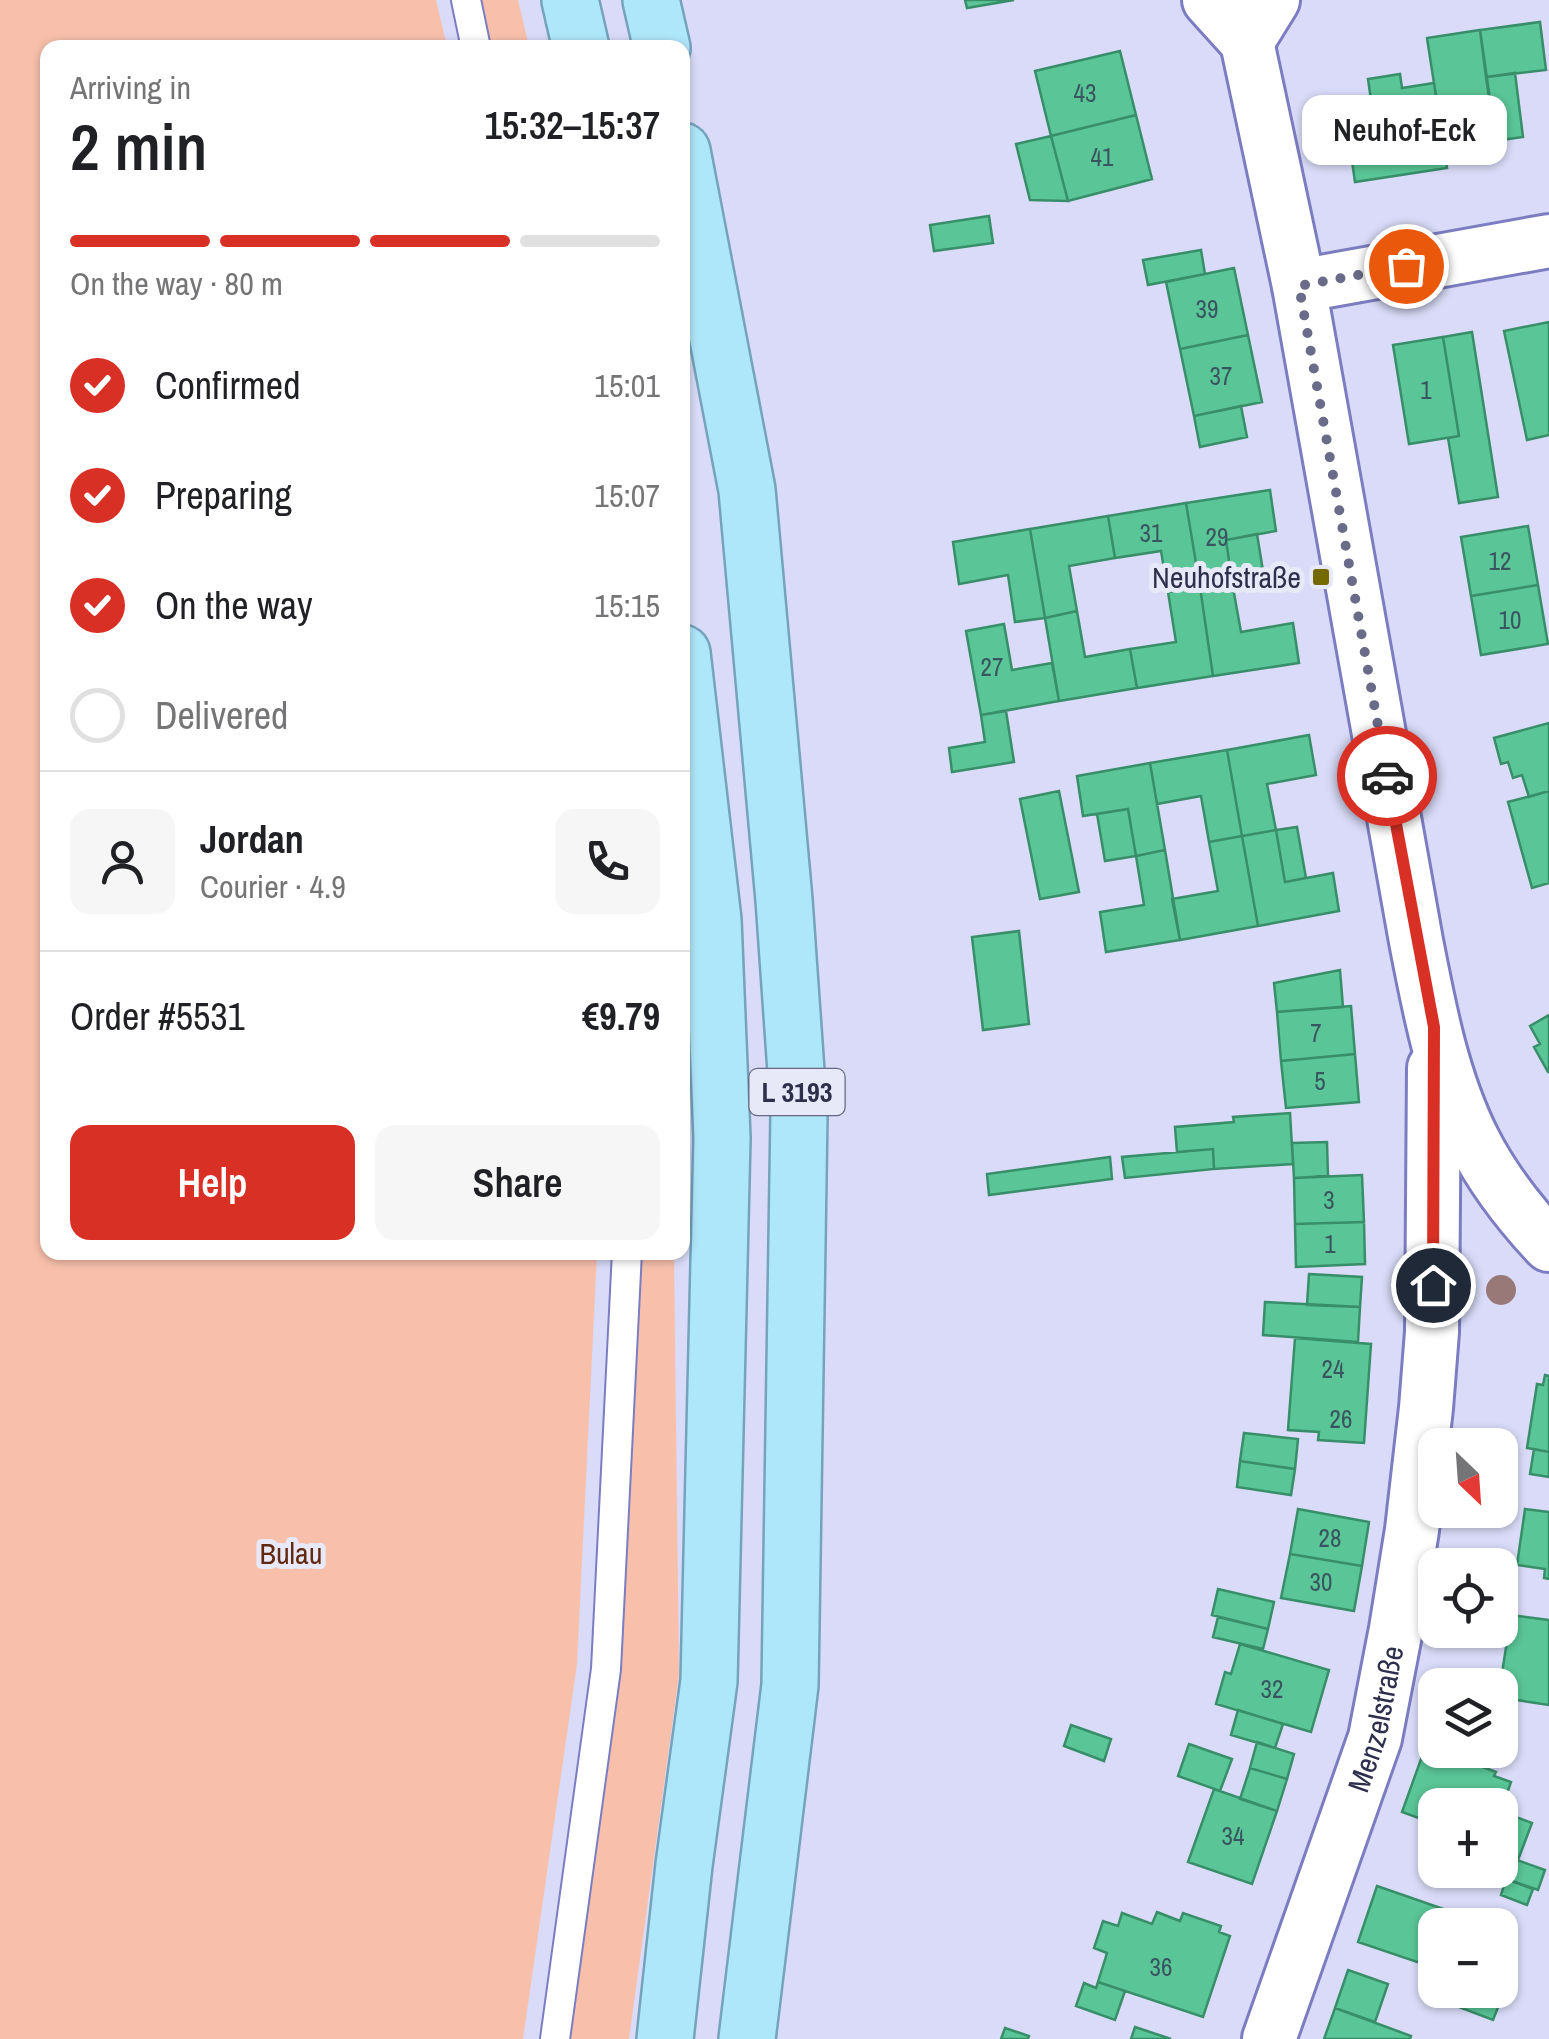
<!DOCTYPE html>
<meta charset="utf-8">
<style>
body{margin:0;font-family:"Archivo Narrow",sans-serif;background:#f6f6f6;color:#202124;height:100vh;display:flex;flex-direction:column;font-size:38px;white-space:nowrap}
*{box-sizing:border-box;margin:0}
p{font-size:32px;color:#757577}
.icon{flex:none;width:55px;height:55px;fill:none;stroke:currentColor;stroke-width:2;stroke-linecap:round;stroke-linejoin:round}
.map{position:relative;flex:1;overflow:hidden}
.side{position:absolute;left:40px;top:40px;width:650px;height:1220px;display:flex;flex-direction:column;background:#fff;border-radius:20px;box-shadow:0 2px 8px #0004}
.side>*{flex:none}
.needle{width:65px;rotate:155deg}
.controls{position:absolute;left:1418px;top:1428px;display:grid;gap:20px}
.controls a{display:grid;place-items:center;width:100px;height:100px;border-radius:20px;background:#fff;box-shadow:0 2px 8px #0004;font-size:50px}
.pin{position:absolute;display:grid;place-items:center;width:85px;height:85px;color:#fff;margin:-42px;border:5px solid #fff;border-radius:50%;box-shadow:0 2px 10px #0007}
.courier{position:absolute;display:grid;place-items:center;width:100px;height:100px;margin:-50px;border:8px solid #d93025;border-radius:50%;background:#fff;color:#222;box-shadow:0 2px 12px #0007}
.bubble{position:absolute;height:70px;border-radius:20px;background:#fff;box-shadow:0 2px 8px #0004;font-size:32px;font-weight:600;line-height:70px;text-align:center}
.head em{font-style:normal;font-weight:600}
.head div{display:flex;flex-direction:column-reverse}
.head{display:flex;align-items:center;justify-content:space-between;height:170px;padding:0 30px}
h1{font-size:65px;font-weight:600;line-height:75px}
.bar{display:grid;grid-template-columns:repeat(4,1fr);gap:15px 10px;align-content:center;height:120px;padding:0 30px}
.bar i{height:12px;border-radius:8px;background:#e0e0e0}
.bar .selected{background:#d93025}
.bar p{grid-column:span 4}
.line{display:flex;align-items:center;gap:25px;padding:0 30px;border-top:2px solid #e0e0e0}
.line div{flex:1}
.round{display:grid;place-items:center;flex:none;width:105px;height:105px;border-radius:20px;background:#f6f6f6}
ol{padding:0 30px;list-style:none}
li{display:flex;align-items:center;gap:30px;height:110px}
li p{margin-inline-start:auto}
li .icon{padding:10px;border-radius:50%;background:#d93025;color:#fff;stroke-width:4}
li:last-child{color:#757577}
li i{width:55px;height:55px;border:5px solid #e0e0e0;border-radius:50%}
.action{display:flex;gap:20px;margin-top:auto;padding:20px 30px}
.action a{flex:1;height:115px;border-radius:20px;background:#d93025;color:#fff;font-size:40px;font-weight:600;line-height:115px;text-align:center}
.action a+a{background:#f6f6f6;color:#202124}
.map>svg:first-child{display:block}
</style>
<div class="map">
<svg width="1549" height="2039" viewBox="0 0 1549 2039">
<rect width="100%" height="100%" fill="#d9dbf8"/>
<path fill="#f8c0ab" d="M0 0H436L447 47 48 48V1252L597 1253 577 1664 523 2039H0Z
M481 0H518L529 47H491Z
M640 1253H674L679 1675 629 2039H568L621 1669Z"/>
<path fill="#5ac697" stroke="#378e69" stroke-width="2.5" d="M965 0H1014L967 8Z
M1540 22 1546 70 1486 77 1480 30Z
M1480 30 1492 113 1440 122 1427 38Z
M1120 51 1136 115 1051 136 1035 71Z
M1515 73 1523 137 1495 141 1486 77Z
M1400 74 1402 88 1434 83 1447 168 1355 182 1347 126 1374 121 1368 79Z
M1136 115 1152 179 1068 201 1051 136Z
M1051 136 1068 201 1030 200 1016 144Z
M989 216 993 243 934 251 930 225Z
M1201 250 1205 274 1148 285 1143 260Z
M1234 268 1248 335 1180 349 1166 282Z
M1549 322V435L1527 440 1504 331Z
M1472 332 1498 497 1459 503 1448 438 1459 436 1443 337Z
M1248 335 1262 402 1194 416 1180 349Z
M1443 337 1459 436 1409 444 1393 345Z
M1241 406 1247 437 1200 447 1194 416Z
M1270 490 1276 531 1226 540 1232 582 1200 587 1186 503Z
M1186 503 1200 587 1168 592 1161 551 1115 558 1108 516Z
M1108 516 1115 558 1069 566 1077 611 1045 618 1030 529Z
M1528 526 1538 585 1471 596 1461 537Z
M1030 529 1045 618 1015 622 1008 575 959 584 953 542Z
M1257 534 1264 577 1232 582 1226 540Z
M1232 582 1241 632 1293 623 1299 663 1213 676 1200 587Z
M1538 585 1548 644 1481 655 1471 596Z
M1200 587 1213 676 1137 688 1130 649 1176 642 1168 592Z
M1077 611 1085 657 1130 649 1137 688 1059 701 1045 618Z
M1004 624 1012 670 1052 663 1059 701 981 715 966 631Z
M1006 711 1014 762 952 772 949 748 985 742 981 715Z
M1549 723V791L1529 797 1522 775 1513 778 1508 762 1501 764 1494 738Z
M1309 735 1316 775 1267 784 1276 830 1242 836 1227 750Z
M1227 750 1242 836 1209 842 1201 796 1157 804 1150 763Z
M1150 763 1165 850 1136 856 1128 809 1083 816 1077 776Z
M1059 791 1079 892 1040 899 1020 799Z
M1549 791V883L1532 888 1508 802Z
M1128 809 1136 856 1105 861 1097 814Z
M1297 827 1306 878 1285 882 1276 830Z
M1276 830 1285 882 1333 873 1339 911 1258 926 1242 836Z
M1242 836 1258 926 1180 940 1172 899 1218 891 1209 842Z
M1165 850 1180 940 1106 952 1100 912 1144 905 1136 856Z
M1019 931 1029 1024 983 1030 972 937Z
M1340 970 1343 1007 1277 1012 1274 983Z
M1351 1006 1355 1054 1281 1061 1277 1012Z
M1549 1015V1072H1548L1534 1047 1540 1044 1530 1026Z
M1355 1054 1359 1102 1286 1108 1281 1061Z
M1290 1113 1293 1164 1214 1169 1213 1149 1177 1152 1175 1127 1234 1122 1233 1117Z
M1327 1142 1328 1176 1294 1178 1292 1143Z
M1213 1149 1214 1169 1125 1178 1122 1157Z
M1110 1157 1112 1179 989 1195 987 1174Z
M1362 1175 1364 1222 1295 1224 1294 1178Z
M1364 1222 1365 1264 1296 1267 1295 1224Z
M1309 1274 1362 1277 1360 1307 1307 1305Z
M1265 1302 1360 1307 1358 1342 1263 1335Z
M1295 1338 1371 1344 1364 1443 1318 1440 1319 1432 1288 1430Z
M1545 1375 1549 1376V1452L1527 1448 1537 1384 1543 1385Z
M1244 1433 1298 1439 1295 1469 1240 1461Z
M1534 1449 1549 1452V1477L1530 1474Z
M1240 1461 1295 1469 1291 1495 1237 1487Z
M1298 1509 1369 1522 1362 1566 1290 1554Z
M1525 1509 1549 1512V1579L1544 1578 1545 1569 1517 1565Z
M1290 1554 1362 1566 1354 1611 1281 1598Z
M1218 1589 1274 1602 1268 1629 1212 1615Z
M1511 1615 1549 1620V1705L1510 1699 1512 1687 1500 1686Z
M1218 1617 1268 1629 1263 1649 1213 1637Z
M1240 1644 1329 1670 1311 1732 1216 1704 1225 1672 1231 1674Z
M1238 1710 1283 1724 1275 1748 1231 1735Z
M1071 1725 1111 1739 1104 1761 1064 1746Z
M1257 1742 1294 1754 1287 1779 1250 1768Z
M1189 1744 1232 1759 1220 1791 1178 1776Z
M1435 1747V1750H1485L1480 1766 1496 1772 1494 1776 1511 1782 1501 1811 1500 1805H1435V1824L1402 1812 1425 1748 1434 1751Z
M1250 1768 1287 1779 1277 1811 1240 1799Z
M1214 1789 1277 1811 1252 1884 1188 1862Z
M1500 1811 1532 1823 1518 1860 1500 1854Z
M1500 1854 1545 1870 1538 1890 1480 1870H1500Z
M1506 1879 1533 1889 1527 1905 1501 1895Z
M1377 1886 1455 1913 1450 1925H1435V1935L1430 1933 1420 1963 1358 1942Z
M1157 1912 1180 1921 1183 1913 1221 1926 1219 1932 1230 1936 1203 2017 1098 1982 1107 1953 1094 1948 1103 1921 1118 1926 1122 1913 1152 1924Z
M1348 1970 1388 1984 1375 2022 1335 2008Z
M1430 1972 1435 1974V1990H1476L1501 2000 1493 2020 1422 1993Z
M1098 1982 1125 1991 1115 2020 1076 2006 1084 1983 1096 1988Z
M1335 2008 1411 2036 1410 2039H1324Z
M1135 2027 1171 2039H1131Z
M1005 2028 1029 2036 1028 2039H1001Z"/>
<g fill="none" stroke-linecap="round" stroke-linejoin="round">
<g stroke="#7c7dc1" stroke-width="32">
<path id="service" d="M466 0 476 48
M555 2039 606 1669 627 1252"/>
</g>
<g stroke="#7c7dc1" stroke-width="58">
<g id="minor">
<path d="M1209 0 1247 42 1299 286 1416 941C1429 1008 1442 1078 1473 1140 1492 1178 1520 1214 1549 1245"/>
<path d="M1247 42 1273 0"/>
<path d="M1299 286 1549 241"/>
<path id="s1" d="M1269 2039 1375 1738 1396 1629 1412 1530 1426 1408 1432 1332 1434 1068"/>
</g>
</g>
<g stroke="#75a3bc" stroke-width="60">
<path id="trunk" d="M570 0 581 48
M651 0 662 48
M682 151 747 490 784 900 799 1114 790 1685 747 2039
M665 2039 684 1865 709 1681 722 1138 713 920 682 653"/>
</g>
<use href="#service" stroke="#fff" stroke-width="28"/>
<use href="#minor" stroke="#fff" stroke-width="52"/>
<use href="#trunk" stroke="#afe7fa" stroke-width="55"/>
</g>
<circle fill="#987978" cx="1501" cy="1290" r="15"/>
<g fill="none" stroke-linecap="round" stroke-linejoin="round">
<path stroke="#6a6b88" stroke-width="10" stroke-dasharray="0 18" d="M1387 776 1299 286 1406 266"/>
<path stroke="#d93025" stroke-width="12" d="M1387 776 1434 1027 1433 1285"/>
</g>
<rect fill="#746a01" stroke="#e8e9f8" stroke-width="4" x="1311" y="567" width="20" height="20" rx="5"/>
<g text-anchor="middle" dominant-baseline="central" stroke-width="10" stroke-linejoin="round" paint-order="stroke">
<g font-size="25" fill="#39555f">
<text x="1085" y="93">43</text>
<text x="1102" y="157">41</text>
<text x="1207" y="309">39</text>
<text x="1221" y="376">37</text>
<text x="1426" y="390">1</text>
<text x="1151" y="533">31</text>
<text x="1217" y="537">29</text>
<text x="1500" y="561">12</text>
<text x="1510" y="620">10</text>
<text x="992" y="667">27</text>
<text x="1316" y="1033">7</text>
<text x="1320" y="1081">5</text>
<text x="1329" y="1200">3</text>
<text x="1330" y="1244">1</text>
<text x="1333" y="1369">24</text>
<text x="1341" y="1419">26</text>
<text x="1330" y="1538">28</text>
<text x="1321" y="1582">30</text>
<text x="1272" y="1689">32</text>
<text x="1233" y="1836">34</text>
<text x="1161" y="1967">36</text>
</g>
<rect fill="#e8e9f8" stroke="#666780" stroke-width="2.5" x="749.5" y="1069" width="95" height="46" rx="8"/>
<g font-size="28" font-weight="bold" fill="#2e2f4c">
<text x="797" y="1092">L 3193</text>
</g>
<g font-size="30" fill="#2e2f4c" stroke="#e8e9f8" text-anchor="end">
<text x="1301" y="577">Neuhofstraße</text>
</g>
<g font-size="30" fill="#632910" stroke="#e8e9f8">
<text x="291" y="1553">Bulau</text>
</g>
<g font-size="30" fill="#2e2f4c" stroke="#e8e9f8">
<text stroke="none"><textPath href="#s1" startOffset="338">Menzelstraße</textPath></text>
</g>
</g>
</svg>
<div class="controls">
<a><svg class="needle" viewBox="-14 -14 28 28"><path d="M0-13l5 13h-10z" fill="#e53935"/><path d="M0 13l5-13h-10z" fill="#757577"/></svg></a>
<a><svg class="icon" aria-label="locate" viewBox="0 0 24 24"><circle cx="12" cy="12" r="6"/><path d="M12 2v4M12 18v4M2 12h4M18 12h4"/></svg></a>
<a><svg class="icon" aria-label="layers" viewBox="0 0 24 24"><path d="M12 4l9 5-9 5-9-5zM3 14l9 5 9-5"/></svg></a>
<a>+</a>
<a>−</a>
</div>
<div class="pin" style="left:1406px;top:266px;background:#ea580c"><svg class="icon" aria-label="bag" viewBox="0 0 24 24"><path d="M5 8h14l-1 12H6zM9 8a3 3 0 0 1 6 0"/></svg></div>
<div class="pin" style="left:1433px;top:1285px;background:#1f2937"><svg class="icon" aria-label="home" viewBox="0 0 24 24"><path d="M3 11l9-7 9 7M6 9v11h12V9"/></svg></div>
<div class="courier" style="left:1387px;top:776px"><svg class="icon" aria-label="car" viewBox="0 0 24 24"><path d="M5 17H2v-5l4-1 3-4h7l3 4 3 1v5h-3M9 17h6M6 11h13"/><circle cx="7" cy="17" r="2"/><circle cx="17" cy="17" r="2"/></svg></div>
<div class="bubble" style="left:1302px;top:95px;width:205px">Neuhof-Eck</div>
<section class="side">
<div class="head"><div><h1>2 min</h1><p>Arriving in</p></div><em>15:32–15:37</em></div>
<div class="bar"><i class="selected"></i><i class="selected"></i><i class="selected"></i><i></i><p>On the way · 80 m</p></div>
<ol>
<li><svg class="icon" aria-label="check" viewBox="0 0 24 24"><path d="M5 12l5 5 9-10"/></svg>Confirmed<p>15:01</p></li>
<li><svg class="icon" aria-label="check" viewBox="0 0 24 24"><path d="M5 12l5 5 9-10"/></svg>Preparing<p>15:07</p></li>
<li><svg class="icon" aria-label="check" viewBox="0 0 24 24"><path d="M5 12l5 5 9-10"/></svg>On the way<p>15:15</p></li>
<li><i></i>Delivered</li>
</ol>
<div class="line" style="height:180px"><a class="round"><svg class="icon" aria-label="person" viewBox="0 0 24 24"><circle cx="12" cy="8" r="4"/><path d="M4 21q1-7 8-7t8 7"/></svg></a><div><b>Jordan</b><p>Courier · 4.9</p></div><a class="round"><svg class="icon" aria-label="phone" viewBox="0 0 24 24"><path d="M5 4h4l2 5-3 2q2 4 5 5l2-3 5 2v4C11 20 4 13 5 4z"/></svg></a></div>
<div class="line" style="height:130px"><div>Order #5531</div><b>€9.79</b></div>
<div class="action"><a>Help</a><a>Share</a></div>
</section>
</div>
